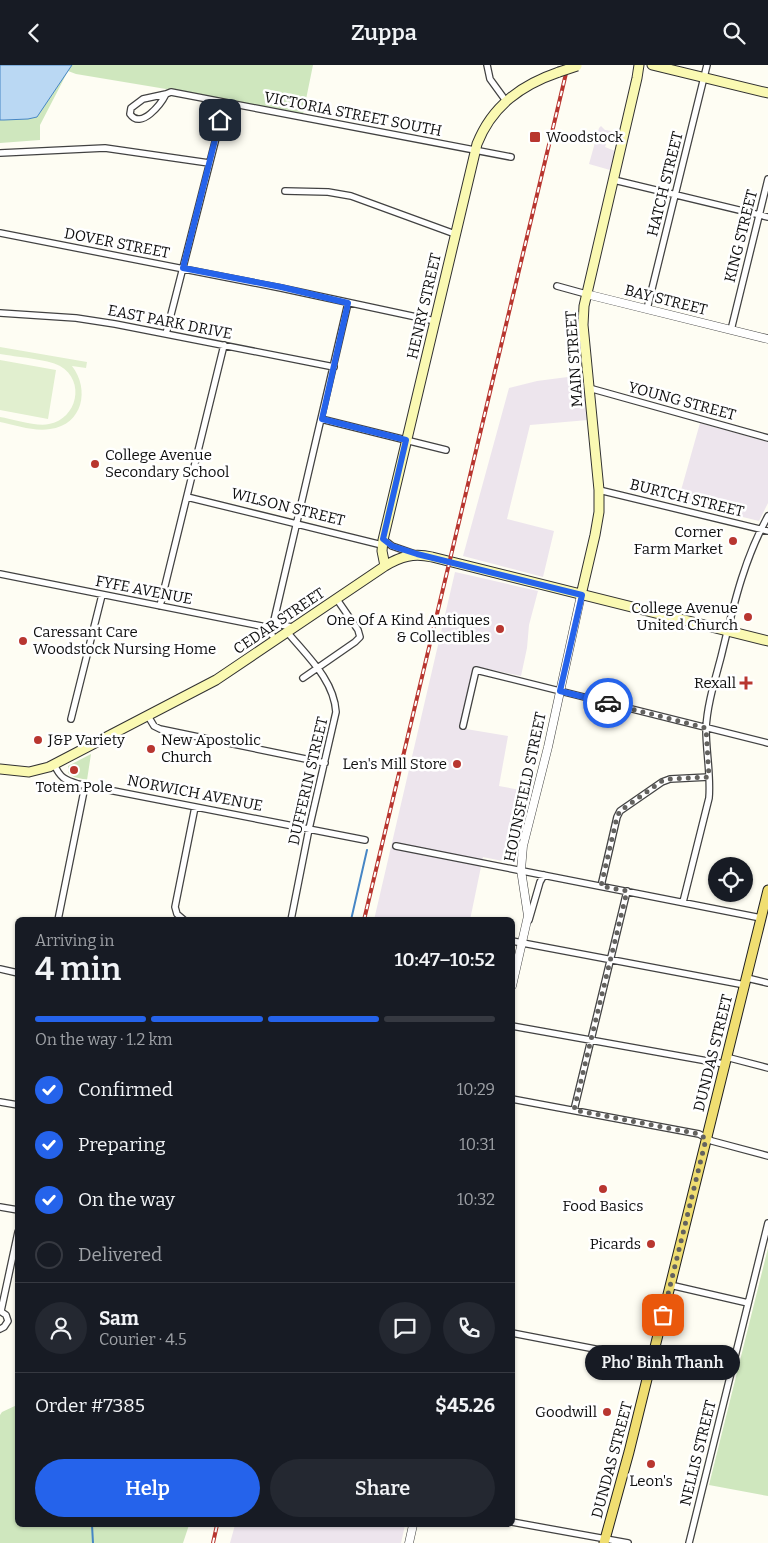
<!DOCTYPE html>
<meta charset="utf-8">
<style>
body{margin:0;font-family:Bitter,serif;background:#242831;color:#f1f3f6;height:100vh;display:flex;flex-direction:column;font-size:19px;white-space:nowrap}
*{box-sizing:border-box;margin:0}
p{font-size:16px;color:#9ea1a6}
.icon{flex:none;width:28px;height:28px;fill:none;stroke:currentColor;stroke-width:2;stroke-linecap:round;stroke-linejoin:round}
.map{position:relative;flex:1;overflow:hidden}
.panel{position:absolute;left:15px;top:852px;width:500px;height:610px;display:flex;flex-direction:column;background:#171b24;border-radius:8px;box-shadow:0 1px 4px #0004}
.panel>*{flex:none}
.fabs{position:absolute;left:708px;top:792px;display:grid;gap:10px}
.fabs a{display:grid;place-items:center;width:45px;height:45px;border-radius:50%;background:#171b24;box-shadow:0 1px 4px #0004;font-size:25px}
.pin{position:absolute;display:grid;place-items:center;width:42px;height:42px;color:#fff;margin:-21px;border-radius:10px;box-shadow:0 2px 8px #0006}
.courier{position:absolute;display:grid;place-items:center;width:50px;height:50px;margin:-25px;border:4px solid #2563eb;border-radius:50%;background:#fff;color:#222;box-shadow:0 1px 6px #0007}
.bubble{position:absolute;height:35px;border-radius:18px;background:#171b24;box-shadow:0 1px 4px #0004;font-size:16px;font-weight:600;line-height:35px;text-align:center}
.summary em{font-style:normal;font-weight:600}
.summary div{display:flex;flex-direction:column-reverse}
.summary{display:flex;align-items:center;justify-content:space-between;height:85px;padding:0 20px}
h1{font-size:32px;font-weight:600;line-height:38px}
.bar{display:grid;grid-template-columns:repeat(4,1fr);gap:8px 5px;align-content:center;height:60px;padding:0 20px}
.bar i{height:6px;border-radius:4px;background:#363941}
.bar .on{background:#2563eb}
.bar p{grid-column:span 4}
.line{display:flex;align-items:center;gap:12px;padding:0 20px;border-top:1px solid #363941}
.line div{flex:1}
.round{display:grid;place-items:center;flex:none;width:52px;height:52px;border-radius:26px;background:#242831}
ol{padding:0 20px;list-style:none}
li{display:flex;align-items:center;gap:15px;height:55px}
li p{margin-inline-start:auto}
li .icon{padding:5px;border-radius:50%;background:#2563eb;color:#fff;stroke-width:4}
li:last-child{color:#9ea1a6}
li i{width:28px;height:28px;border:2px solid #363941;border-radius:50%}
.cta{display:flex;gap:10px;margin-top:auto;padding:10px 20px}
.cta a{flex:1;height:58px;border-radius:30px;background:#2563eb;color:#fff;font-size:20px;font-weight:600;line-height:58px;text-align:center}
.cta a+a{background:#242831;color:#f1f3f6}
header{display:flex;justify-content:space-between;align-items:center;height:65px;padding:0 20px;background:#171b24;font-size:22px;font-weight:600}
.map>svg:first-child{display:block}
</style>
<header><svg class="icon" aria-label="back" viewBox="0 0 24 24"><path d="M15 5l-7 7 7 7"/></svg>Zuppa<svg class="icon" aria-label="search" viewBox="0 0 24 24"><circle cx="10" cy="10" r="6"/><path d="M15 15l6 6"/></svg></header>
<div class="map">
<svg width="768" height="1478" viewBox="0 0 768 1478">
<rect width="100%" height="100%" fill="#fefdf3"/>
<path fill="#ede5ed" d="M601 61 605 65 612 66 609 77 607 76 605 82 615 86 610 105 589 99 599 63Z
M583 310 588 355 530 360 507 454 554 466 543 512 463 491 509 323 537 316Z
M700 358 768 377V438L759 456 678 436Z
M455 507 538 526 529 560 527 583 521 611 474 601 460 663 508 671 499 721 531 727 517 792 507 797 483 792 470 855H374Z
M235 1460H405L401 1478H230Z"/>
<path fill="#cfe7be" d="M0 0H313L303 49 178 26 76 9 68 6 40 60V75L0 78Z
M91 689 87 715 74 712 68 708V701Z
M768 1183V1431L709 1420Z
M17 1340 18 1460H189L183 1478H0V1350L2 1347Z"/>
<path fill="#e1efcf" d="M0 282 87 297 86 303 72 301C90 324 83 360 50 364 35 367 15 360 0 357V352C13 354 37 362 49 359 77 354 86 316 60 301 47 294 16 292 0 289Z
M0 295 56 305 48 354 0 345Z"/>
<path fill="#bad8f3" stroke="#4686c5" d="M0 0H72L37 52 28 54 4 55H0Z"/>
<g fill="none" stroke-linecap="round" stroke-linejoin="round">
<path stroke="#4686c5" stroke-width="2" d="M351 855 367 785
M92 1460 93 1478"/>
<g stroke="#424242" stroke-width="8">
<path id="minor" d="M487 0 490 14 506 36
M166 29 143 34 131 43 130 49C141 65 161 39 166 29L171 27 511 92
M0 88 105 83 209 98
M614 115 768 152
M285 126 328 127 351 131 455 169
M0 168 281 223 435 256
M557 221 586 229
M647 244 707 0
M0 248 76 253 115 259 334 302
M731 265 768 114
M166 269 225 38
M589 323 768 373
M321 354 446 385
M599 425 768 466
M187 432 382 480
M383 474 392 481 415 489
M0 509 266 562 272 570
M160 541 224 280
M275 552C278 562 286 561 295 562
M271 568 348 238
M288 568C307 591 334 615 336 647L309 764 291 855
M303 613 355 577 360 572 358 565 336 533
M148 651 154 661 160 664 325 698
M71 654 102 530
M463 661 476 605 768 678
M54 699C60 713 65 715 78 719L365 775
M396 781 761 853
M601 821 617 752 620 746 662 717 670 714 709 712
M683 837 709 733C711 710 706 687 706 664 707 640 715 615 721 592 733 543 743 496 768 451
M58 855 85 721
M184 855 177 849 175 842 195 742
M529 855 540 817 544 810
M512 876 745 920
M0 904 18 908
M747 913 768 918
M512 961 724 999
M726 992 768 1003
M512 1034 699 1069 712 1076 768 1091
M0 1037 18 1040
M574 1045 627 826
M0 1142 18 1145
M670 1220 748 1238
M0 1246 6 1250 8 1256 4 1262 0 1264
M1 1246 18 1167
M512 1268 652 1295
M512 1457 628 1478
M689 1478 768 1158"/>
</g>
<g stroke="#424242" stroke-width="9">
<path id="tertiary" d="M586 229 768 274
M512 921 528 851 521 805 523 781 548 682 581 530
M409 1478 413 1460"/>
</g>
<g stroke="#313131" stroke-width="11">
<path id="secondary" d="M652 0 768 28
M385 501 382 486 383 475 477 79C492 41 521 20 559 7
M581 530 595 470 599 447V425L583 260 584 241 637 13 639 0
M0 704 29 707 49 702 216 615 385 501C401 491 414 488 432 492L768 576"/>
</g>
<g stroke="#202020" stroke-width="11">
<path id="primary" d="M604 1478 629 1387 768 825"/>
</g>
<use href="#minor" stroke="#fff" stroke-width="5.5"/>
<use href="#tertiary" stroke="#fff" stroke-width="8"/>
<use href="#secondary" stroke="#faf9b2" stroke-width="9"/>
<use href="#primary" stroke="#f0de71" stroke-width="9"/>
<g stroke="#b8362f" stroke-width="4">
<path id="rail" d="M364 855 568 0
M213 1478 217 1460"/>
</g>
<use href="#rail" stroke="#fff" stroke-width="2" stroke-dasharray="5.5" stroke-linecap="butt"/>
<g stroke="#313131" stroke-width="11" stroke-linecap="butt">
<path id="secondary-bridge" d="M559 7 577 1"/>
</g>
<use href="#secondary-bridge" stroke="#faf9b2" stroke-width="9"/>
</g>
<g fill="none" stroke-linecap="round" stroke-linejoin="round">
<path stroke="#63625f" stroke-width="5" stroke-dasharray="0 9" d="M608 638 706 663 709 712 670 714 662 716 620 746 617 752 601 821 627 826 574 1045 699 1069 706 1074 663 1250"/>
<path stroke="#2563eb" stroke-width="6" d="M220 55 183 203 281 222 348 238 322 354 406 375 383 474 392 481 417 489 582 530 560 626 608 638"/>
</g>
<g fill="#b8362f" stroke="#fff" stroke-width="2">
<rect x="529" y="66" width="12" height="12" rx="2.5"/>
<circle cx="95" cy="399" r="5"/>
<circle cx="733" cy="476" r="5"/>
<circle cx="748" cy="552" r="5"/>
<circle cx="500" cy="564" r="5"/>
<circle cx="23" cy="576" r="5"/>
<path d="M743.5 610.5h5v5h5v5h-5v5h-5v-5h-5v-5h5z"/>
<circle cx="38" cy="675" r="5"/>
<circle cx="151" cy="684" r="5"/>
<circle cx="457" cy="699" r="5"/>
<circle cx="74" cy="705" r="5"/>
<circle cx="603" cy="1124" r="5"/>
<circle cx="651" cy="1179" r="5"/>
<circle cx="607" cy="1347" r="5"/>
<circle cx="651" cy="1399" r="5"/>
</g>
<g text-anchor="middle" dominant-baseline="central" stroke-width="5" stroke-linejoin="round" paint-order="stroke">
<g font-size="15" fill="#0f0f0f" stroke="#fff">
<text transform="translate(353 49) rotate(11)">VICTORIA STREET SOUTH</text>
<text transform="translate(665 119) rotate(-76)">HATCH STREET</text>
<text transform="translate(741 171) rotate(-76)">KING STREET</text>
<text transform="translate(117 178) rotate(11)">DOVER STREET</text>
<text transform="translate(666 235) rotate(14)">BAY STREET</text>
<text transform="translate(424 241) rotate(-77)">HENRY STREET</text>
<text transform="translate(170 257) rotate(11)">EAST PARK DRIVE</text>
<text transform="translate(574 294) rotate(-94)">MAIN STREET</text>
<text transform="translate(682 336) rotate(15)">YOUNG STREET</text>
<text transform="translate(687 433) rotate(14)">BURTCH STREET</text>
<text transform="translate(288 442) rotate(14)">WILSON STREET</text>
<text transform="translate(144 525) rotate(11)">FYFE AVENUE</text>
<text transform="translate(279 556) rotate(-34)">CEDAR STREET</text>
<text transform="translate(308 716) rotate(-77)">DUFFERIN STREET</text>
<text transform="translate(525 722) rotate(-78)">HOUNSFIELD STREET</text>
<text transform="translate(195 728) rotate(11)">NORWICH AVENUE</text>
<text transform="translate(713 988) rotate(-76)">DUNDAS STREET</text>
<text transform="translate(698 1388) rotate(-76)">NELLIS STREET</text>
<text transform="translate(612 1395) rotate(-75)">DUNDAS STREET</text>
</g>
<g font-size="15" fill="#0f0f0f" stroke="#fff" text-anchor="end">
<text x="546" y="72" text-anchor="start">Woodstock</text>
<text x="105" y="390" text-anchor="start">College Avenue<tspan x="105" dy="17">Secondary School</tspan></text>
<text x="723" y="467">Corner<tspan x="723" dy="17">Farm Market</tspan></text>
<text x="738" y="543">College Avenue<tspan x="738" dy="17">United Church</tspan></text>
<text x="490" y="555">One Of A Kind Antiques<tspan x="490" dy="17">&amp; Collectibles</tspan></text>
<text x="33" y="567" text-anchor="start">Caressant Care<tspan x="33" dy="17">Woodstock Nursing Home</tspan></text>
<text x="736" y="618">Rexall</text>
<text x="48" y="675" text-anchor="start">J&amp;P Variety</text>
<text x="161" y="675" text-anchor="start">New Apostolic<tspan x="161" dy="17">Church</tspan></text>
<text x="447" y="699">Len's Mill Store</text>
<text x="74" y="722" text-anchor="middle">Totem Pole</text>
<text x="603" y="1141" text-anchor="middle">Food Basics</text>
<text x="641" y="1179">Picards</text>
<text x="597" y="1347">Goodwill</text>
<text x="651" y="1416" text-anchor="middle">Leon's</text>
</g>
</g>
</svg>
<div class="fabs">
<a><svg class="icon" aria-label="locate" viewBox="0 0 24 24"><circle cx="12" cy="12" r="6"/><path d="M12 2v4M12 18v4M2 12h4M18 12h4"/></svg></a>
</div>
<div class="pin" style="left:663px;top:1250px;background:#ea580c"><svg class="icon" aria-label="bag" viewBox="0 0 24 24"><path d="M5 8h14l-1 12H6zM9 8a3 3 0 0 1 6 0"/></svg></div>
<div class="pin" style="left:220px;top:55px;background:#1f2937"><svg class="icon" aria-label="home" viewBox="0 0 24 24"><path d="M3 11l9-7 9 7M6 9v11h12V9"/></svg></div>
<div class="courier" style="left:608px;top:638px"><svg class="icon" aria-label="car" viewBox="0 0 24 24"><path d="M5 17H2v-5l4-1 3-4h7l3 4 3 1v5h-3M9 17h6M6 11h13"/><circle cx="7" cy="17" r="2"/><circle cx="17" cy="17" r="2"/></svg></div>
<div class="bubble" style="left:585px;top:1280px;width:155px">Pho' Binh Thanh</div>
<section class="panel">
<div class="summary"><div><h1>4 min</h1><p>Arriving in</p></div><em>10:47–10:52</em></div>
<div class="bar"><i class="on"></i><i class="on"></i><i class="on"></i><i></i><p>On the way · 1.2 km</p></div>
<ol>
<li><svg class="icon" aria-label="check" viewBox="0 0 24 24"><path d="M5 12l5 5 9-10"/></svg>Confirmed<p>10:29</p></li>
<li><svg class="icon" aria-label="check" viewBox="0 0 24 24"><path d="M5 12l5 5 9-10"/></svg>Preparing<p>10:31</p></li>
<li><svg class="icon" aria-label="check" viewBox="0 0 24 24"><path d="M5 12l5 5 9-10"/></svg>On the way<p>10:32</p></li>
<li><i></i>Delivered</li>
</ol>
<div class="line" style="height:90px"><a class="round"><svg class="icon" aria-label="person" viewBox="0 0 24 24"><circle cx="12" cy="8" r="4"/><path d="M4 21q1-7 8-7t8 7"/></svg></a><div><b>Sam</b><p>Courier · 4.5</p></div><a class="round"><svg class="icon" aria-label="chat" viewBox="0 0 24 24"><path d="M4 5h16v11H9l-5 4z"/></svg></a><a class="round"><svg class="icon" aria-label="phone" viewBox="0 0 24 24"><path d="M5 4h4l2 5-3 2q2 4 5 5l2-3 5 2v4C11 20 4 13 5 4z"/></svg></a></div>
<div class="line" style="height:65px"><div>Order #7385</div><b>$45.26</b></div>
<div class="cta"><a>Help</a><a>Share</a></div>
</section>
</div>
